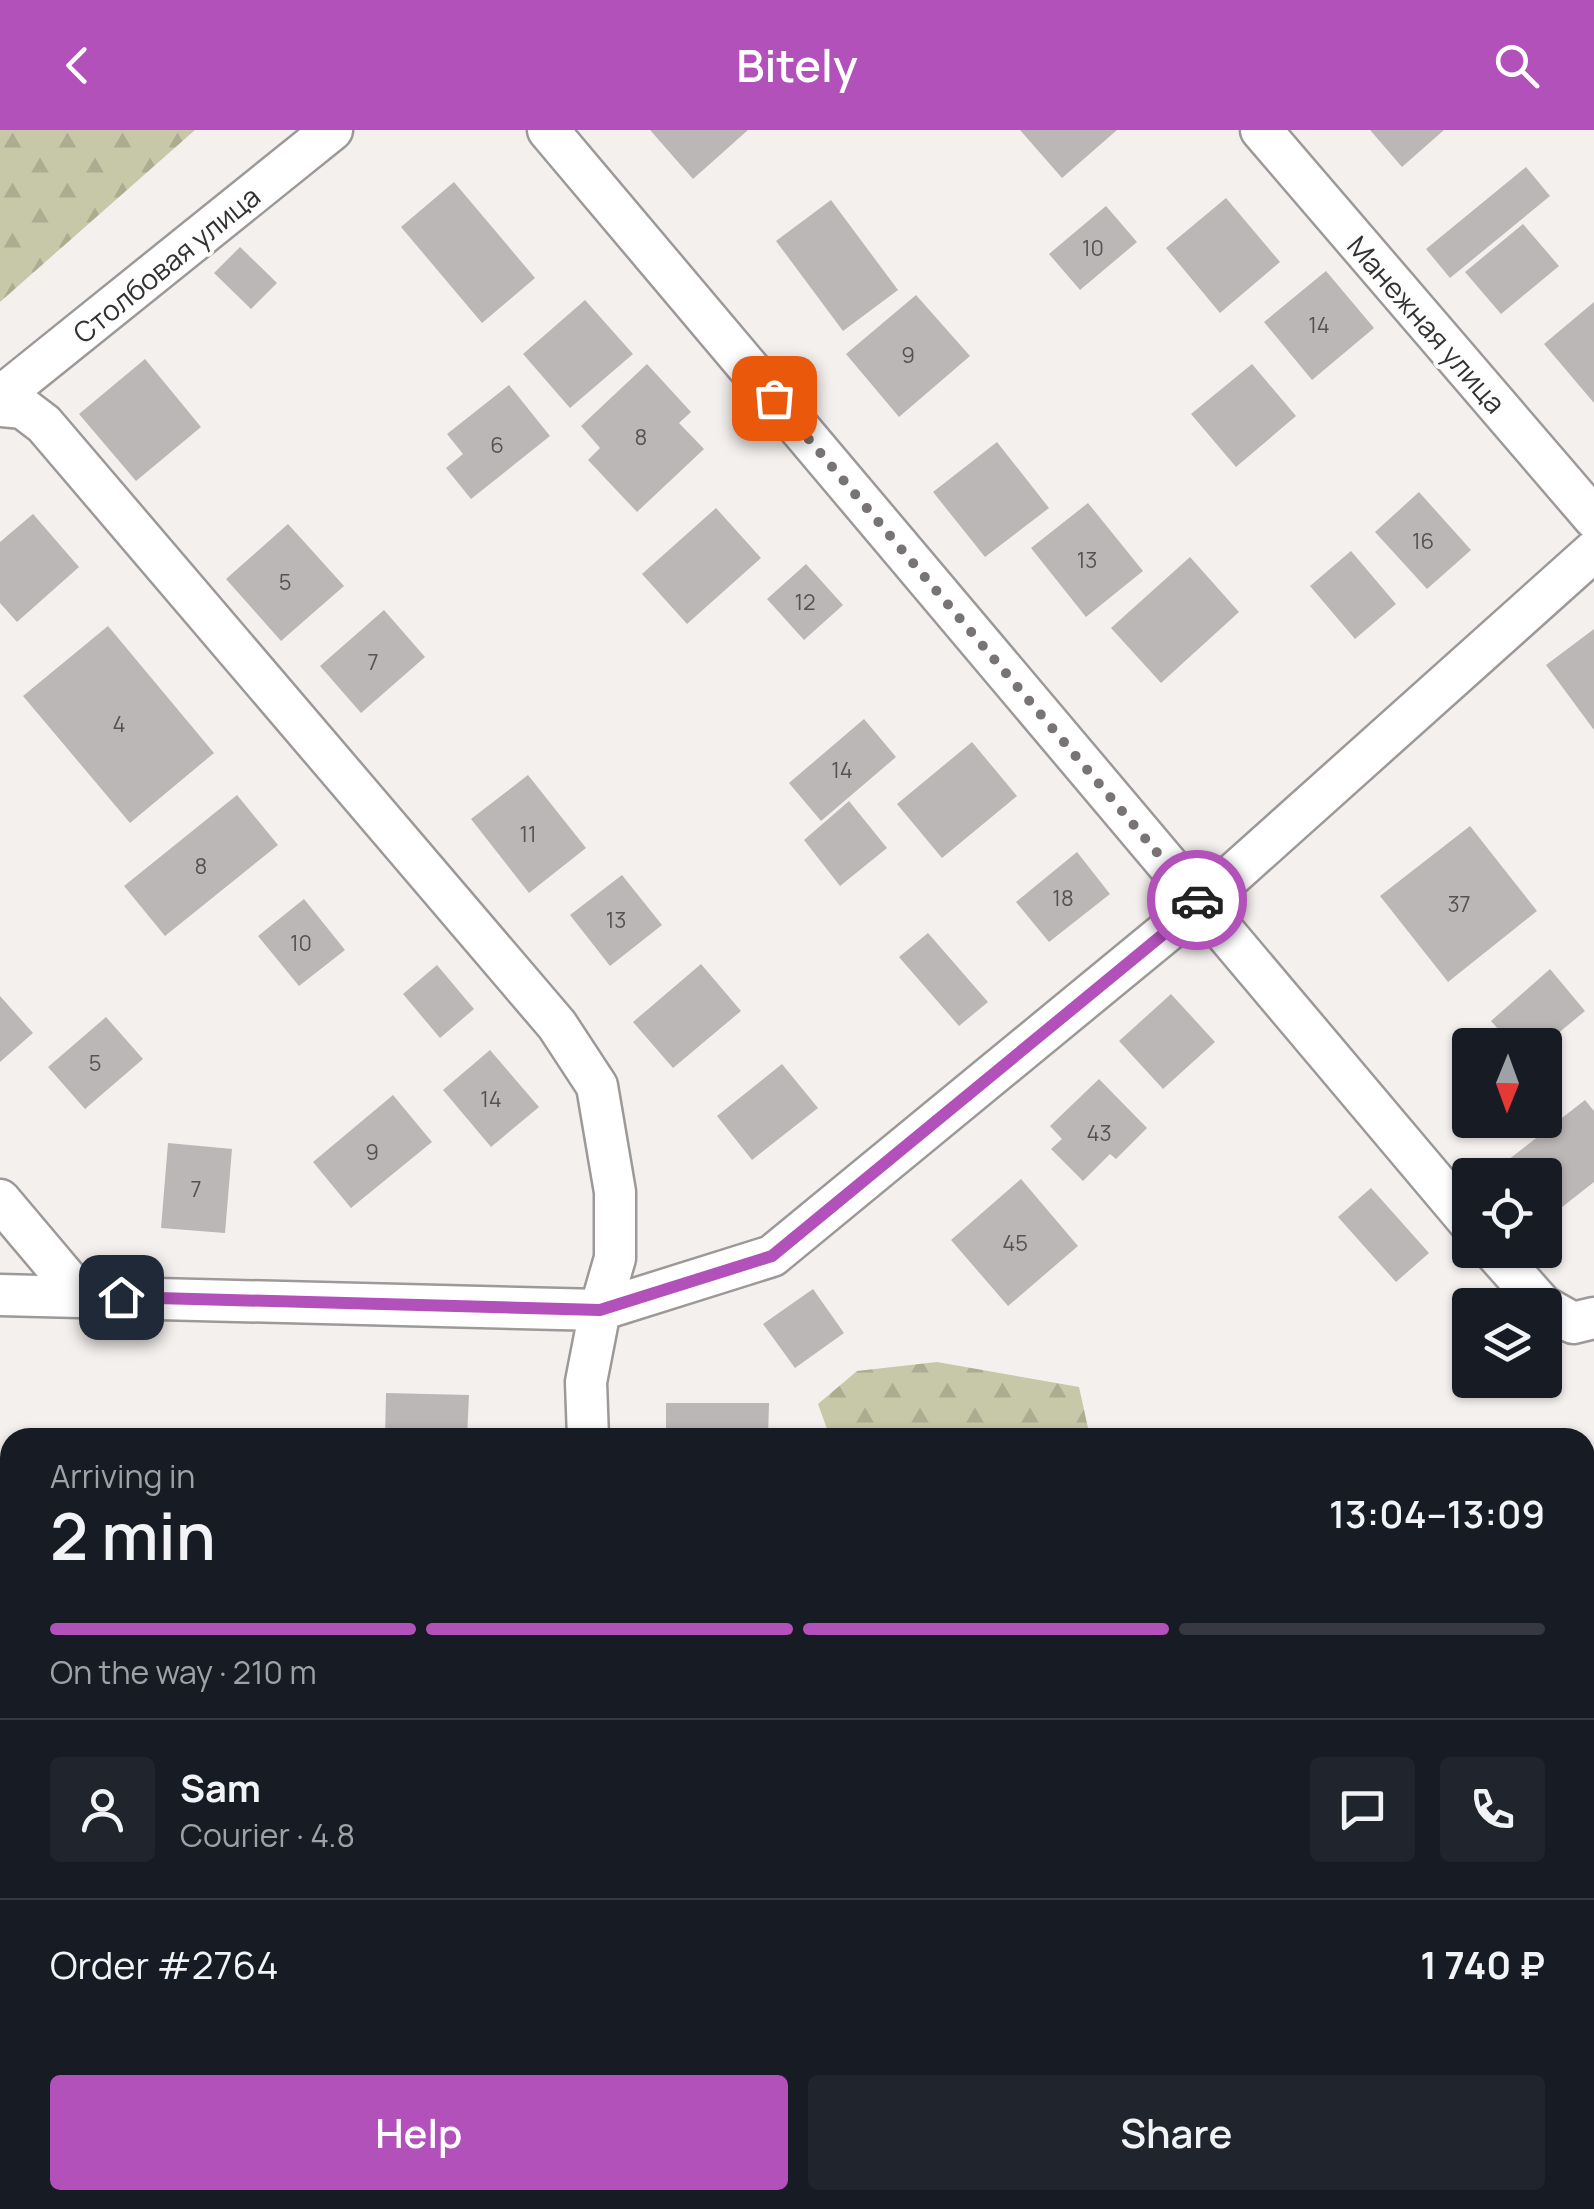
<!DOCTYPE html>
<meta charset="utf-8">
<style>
body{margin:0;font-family:Manrope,sans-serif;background:#20242c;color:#f1f3f6;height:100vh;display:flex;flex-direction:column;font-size:38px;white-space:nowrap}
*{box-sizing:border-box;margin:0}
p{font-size:32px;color:#9ea1a6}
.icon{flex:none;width:55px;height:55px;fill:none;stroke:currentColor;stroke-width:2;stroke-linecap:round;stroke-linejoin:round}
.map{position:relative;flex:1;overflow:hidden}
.details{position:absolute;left:0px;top:1298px;width:1595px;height:782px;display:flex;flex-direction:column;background:#171b24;border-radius:30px 30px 0 0;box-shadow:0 2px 8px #0004}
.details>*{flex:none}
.needle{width:65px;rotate:181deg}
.fabs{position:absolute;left:1452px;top:898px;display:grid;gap:20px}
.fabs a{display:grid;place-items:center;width:110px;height:110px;border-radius:10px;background:#171b24;box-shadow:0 2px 8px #0004;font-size:50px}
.pin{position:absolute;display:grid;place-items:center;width:85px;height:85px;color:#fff;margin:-42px;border-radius:20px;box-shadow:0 5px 15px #0006}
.courier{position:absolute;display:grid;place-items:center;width:100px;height:100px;margin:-50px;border:8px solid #b251b9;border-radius:50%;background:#fff;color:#222;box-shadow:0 2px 12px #0007}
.overview em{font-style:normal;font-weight:600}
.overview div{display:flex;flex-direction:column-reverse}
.overview{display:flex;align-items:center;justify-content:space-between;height:170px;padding:0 50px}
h1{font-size:65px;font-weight:600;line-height:75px}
.bar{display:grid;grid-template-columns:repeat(4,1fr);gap:15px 10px;align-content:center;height:120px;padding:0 50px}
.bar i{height:12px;border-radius:8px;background:#363941}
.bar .on{background:#b251b9}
.bar p{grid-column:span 4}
.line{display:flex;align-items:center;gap:25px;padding:0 50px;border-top:2px solid #363941}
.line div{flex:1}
.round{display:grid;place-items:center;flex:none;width:105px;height:105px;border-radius:10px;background:#20242c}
.primary-button{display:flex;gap:20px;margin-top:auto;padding:20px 50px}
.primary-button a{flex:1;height:115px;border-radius:10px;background:#b251b9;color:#fff;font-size:40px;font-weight:600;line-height:115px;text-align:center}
.primary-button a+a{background:#20242c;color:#f1f3f6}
header{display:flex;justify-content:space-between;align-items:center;height:130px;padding:0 50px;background:#b251b9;color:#fff;font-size:45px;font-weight:600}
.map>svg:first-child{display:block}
</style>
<header><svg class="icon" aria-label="back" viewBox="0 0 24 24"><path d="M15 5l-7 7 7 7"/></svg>Bitely<svg class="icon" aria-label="search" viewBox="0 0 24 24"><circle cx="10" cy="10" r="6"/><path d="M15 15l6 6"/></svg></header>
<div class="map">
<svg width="1594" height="2079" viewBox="0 0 1594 2079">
<defs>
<pattern id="forest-firs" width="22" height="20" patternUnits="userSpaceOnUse" patternTransform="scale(2.5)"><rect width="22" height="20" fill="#c6c8a7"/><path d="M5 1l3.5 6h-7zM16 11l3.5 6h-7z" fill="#abac90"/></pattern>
</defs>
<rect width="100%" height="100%" fill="#f4f0ee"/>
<path fill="url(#forest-firs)" d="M0 0H195L0 172Z
M937 1232 1079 1257 1090 1307H830L818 1274 857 1241Z"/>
<path fill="#bbb7b6" d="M650 0H748L693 49Z
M1020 0H1117L1062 48Z
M1370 0H1444L1402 37Z
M1526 37 1550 66 1450 148 1426 119Z
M454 52 535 148 482 193 401 97Z
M1226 68 1280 132 1220 183 1166 118Z
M831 70 898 160 843 201 776 111Z
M1106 76 1137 112 1080 160 1049 124Z
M1523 94 1559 136 1501 184 1465 142Z
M240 117 277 153 251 179 214 143Z
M1326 141 1374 198 1312 250 1264 192Z
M916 165 970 226 899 287 846 224Z
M585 170 633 224 570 278 523 224Z
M1594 172V273L1544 214Z
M145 229 201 297 136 351 79 284Z
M647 234 691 282 679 293 704 319 637 382 588 330 600 318 581 296Z
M1252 234 1296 286 1236 337 1191 284Z
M509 255 550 306 471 369 446 338 463 324 447 304Z
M997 312 1049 378 985 427 933 362Z
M1419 362 1471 420 1427 459 1375 402Z
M1088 373 1143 441 1086 487 1031 418Z
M716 378 761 428 687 494 642 444Z
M33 384 79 437 17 492 0 473V412Z
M288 394 344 456 281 511 226 449Z
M1351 421 1396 474 1355 509 1310 456Z
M1190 427 1239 482 1161 553 1111 498Z
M806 434 843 475 804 510 767 469Z
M384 480 425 527 361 583 320 536Z
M108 496 214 623 130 693 23 566Z
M1594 499V600L1546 535Z
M864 589 896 627 821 691 789 653Z
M972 612 1017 666 942 728 897 674Z
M528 645 586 718 529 763 471 689Z
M237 665 278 715 165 806 124 756Z
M849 671 887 718 840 756 804 710Z
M1470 696 1537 781 1448 852 1380 766Z
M1077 722 1110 764 1049 812 1016 772Z
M622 745 662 795 610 836 570 785Z
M304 769 345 820 299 856 258 806Z
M928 803 988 872 959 896 899 827Z
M701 834 741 881 673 938 633 892Z
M437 835 474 879 440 908 403 864Z
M1550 839 1585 881 1544 915H1512L1491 891Z
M1171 864 1215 912 1163 959 1119 911Z
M0 866 33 903 0 932Z
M106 887 143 929 85 979 48 937Z
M490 920 539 977 491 1017 443 960Z
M782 934 818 978 752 1030 717 986Z
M1099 949 1147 998 1116 1029 1110 1024 1083 1051 1051 1019 1062 1009 1050 996Z
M393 965 432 1012 351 1078 313 1032Z
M1585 970 1594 981V1052L1552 1085 1545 1077V1045H1520L1508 1030Z
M168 1013 232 1019 225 1103 161 1098Z
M1021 1049 1078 1116 1008 1176 951 1110Z
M1371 1058 1429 1123 1396 1152 1338 1087Z
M813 1159 844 1203 795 1238 763 1194Z
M386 1263 469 1265 467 1308H385Z
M666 1273H769L768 1308H666Z
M2 1600H10V1672H1Z
M1585 1943 1594 1944V2028H1585Z"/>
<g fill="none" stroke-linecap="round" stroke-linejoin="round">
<g stroke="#9d9998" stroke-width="45">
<path id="street" d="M548 0 1470 1093
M1261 0 1594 388
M0 267 332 0
M0 276 23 278 44 294 557 895 597 956 615 1062V1128L600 1180 586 1252 588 1308
M0 1070 81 1166
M1493 1120 1542 1175
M0 1165 600 1180 772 1126 1200 774 1594 421
M1545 1177 1573 1193 1594 1188
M1585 1501 1594 1494
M0 1797H10
M1585 1798H1594
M0 1876H10
M1585 1888H1594
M441 2070V2079"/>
</g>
<use href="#street" stroke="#fff" stroke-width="40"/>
</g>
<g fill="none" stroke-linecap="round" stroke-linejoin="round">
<path stroke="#777473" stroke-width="10" stroke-dasharray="0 18" d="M774 268 1197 770"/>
<path stroke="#b251b9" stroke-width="12" d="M121 1167 600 1180 772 1126 1200 774 1197 770"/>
</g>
<g text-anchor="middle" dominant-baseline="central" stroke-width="8" stroke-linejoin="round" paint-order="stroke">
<g font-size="22" fill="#555352">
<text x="1093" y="118">10</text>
<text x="1319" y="195">14</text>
<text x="908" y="225">9</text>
<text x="641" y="307">8</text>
<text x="497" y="315">6</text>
<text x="1423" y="411">16</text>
<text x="1087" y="430">13</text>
<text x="285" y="452">5</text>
<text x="805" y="472">12</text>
<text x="373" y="532">7</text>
<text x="119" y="594">4</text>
<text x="842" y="640">14</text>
<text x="528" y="704">11</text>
<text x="201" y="736">8</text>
<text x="1063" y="768">18</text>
<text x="1459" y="774">37</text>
<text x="616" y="790">13</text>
<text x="301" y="813">10</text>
<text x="95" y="933">5</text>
<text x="491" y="969">14</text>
<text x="1099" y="1003">43</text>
<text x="372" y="1022">9</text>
<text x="196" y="1059">7</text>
<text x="1015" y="1113">45</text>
</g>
<g font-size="28" fill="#333231" stroke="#fffefe">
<text transform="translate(166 134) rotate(-39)">Столбовая улица</text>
<text transform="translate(1427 194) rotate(49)">Манежная улица</text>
</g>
</g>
</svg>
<div class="fabs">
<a><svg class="needle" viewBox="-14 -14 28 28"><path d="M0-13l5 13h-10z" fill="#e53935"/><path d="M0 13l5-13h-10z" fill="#9ea1a6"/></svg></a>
<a><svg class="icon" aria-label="locate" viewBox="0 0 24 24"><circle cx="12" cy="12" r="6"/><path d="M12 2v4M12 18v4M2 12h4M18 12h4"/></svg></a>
<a><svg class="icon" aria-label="layers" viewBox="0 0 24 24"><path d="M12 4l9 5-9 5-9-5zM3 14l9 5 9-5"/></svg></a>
</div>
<div class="pin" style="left:774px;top:268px;background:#ea580c"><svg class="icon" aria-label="bag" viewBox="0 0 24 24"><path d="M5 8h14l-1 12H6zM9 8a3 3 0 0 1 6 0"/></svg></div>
<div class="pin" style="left:121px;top:1167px;background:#1f2937"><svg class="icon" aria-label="home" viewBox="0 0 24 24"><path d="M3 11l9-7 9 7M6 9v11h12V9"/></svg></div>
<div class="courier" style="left:1197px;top:770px"><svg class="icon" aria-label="car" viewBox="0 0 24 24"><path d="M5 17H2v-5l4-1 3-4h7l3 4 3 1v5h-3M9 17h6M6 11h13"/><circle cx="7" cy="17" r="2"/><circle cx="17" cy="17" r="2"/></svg></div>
<section class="details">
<div class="overview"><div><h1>2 min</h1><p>Arriving in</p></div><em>13:04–13:09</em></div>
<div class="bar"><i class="on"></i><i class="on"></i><i class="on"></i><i></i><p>On the way · 210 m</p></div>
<div class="line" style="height:180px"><a class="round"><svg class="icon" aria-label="person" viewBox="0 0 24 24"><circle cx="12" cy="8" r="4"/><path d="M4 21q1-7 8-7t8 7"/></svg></a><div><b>Sam</b><p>Courier · 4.8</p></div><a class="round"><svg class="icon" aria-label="chat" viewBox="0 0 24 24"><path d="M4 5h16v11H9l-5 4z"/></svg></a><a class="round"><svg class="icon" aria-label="phone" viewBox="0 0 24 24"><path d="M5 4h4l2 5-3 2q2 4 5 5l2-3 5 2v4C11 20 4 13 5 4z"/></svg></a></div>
<div class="line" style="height:130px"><div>Order #2764</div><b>1 740 ₽</b></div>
<div class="primary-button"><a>Help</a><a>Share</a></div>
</section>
</div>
